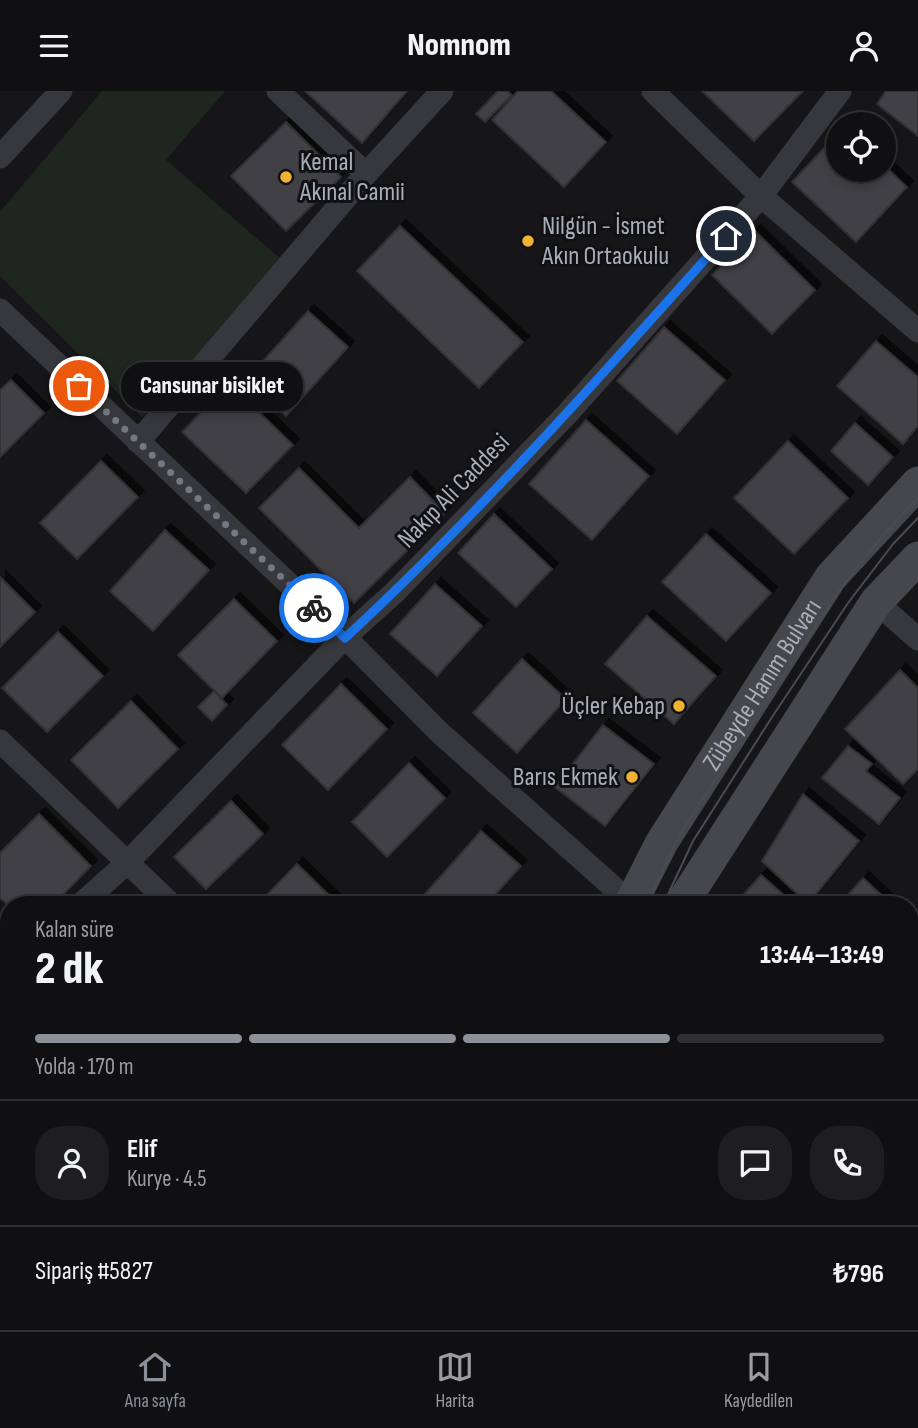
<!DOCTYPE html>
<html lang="tr">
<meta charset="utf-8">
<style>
body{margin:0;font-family:"Sofia Sans Condensed",sans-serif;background:#1e1e20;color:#f1f3f6;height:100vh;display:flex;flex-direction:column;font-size:26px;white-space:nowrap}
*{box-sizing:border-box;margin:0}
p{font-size:23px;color:#9c9d9f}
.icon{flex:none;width:38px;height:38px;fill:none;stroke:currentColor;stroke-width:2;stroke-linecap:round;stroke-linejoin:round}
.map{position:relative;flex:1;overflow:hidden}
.sheet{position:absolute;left:0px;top:805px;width:919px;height:434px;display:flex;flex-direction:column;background:#101012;border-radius:28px 28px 0 0;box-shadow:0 4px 10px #0003,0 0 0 2px #303032}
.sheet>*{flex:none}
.tools{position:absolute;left:826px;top:21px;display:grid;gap:14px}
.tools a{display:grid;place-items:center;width:70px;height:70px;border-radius:50%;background:#101012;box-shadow:0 4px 10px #0003,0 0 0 2px #303032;font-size:35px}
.pin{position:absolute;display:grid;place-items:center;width:60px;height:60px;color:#fff;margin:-30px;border:4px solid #fff;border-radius:50%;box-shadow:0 2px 7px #0007}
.courier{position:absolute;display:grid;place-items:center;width:70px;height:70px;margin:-35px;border:5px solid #1a73e8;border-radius:50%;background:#fff;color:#222;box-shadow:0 2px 9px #0007}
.bubble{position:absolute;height:49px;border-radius:24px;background:#101012;box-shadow:0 4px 10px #0003,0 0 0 2px #303032;font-size:23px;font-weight:800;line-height:49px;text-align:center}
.overview em{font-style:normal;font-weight:800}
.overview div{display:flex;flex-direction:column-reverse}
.overview{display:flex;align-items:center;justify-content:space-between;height:119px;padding:0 35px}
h1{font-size:46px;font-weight:800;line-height:52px}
.bar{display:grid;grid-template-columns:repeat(4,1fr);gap:10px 7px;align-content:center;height:84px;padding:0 35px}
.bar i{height:9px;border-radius:5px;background:#303032}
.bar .selected{background:#8c9099}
.bar p{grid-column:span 4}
.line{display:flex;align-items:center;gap:18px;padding:0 35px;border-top:2px solid #303032}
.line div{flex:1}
.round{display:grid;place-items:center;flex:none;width:74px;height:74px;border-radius:28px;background:#1e1e20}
header{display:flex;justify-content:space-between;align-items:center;height:91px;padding:0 35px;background:#101012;font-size:32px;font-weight:800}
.tabs{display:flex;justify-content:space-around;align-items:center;height:98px;border-top:2px solid #303032;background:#101012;font-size:19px;color:#9c9d9f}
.tabs a{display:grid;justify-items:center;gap:4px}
.tabs .selected{color:#8c9099}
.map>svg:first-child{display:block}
</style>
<header><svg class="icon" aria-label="menu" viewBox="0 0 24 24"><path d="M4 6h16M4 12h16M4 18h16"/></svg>Nomnom<svg class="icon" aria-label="person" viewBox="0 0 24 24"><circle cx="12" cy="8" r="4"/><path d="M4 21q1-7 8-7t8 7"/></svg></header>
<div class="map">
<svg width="918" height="1239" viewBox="0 0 918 1239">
<defs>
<filter id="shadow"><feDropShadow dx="6" dy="-6" stdDeviation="0" flood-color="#0009"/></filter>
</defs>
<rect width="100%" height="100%" fill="#161618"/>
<path fill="#1e261f" d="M102 0H225L166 69 282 169 142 326 0 185V121Z
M910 1076 918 1085V1239H537L544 1230H910Z"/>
<path fill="#404145" stroke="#303034" stroke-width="2" filter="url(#shadow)" d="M305 0H407L362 52Z
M498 0H507L512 4 485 31 476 23Z
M518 0H551L606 51 564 96 492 29Z
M702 0H803L754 50Z
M886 0H918V45L877 13Z
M286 31 341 86 286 140 231 85Z
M838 42V79H884V74L907 96 856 151 792 91Z
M400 135 523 251 479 297 357 180Z
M755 140 815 199 772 243 712 184Z
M308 220 348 256 286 325 246 289Z
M664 236 725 289 677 343 617 290Z
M876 250 918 286V335L903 353 837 295Z
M11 289 44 322 0 366V299Z
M229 292 293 354 246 402 182 341Z
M586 329 649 385 592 449 529 393Z
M855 332 893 366 868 394 831 360Z
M788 350 848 407 794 463 734 407Z
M101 370 138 406 77 468 40 432Z
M299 377 359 437 410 386 445 422 354 512 259 417Z
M494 423 552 478 516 516 458 462Z
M165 439 209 479 153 540 110 500Z
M706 443 771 502 726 550 662 491Z
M0 486 35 521 0 556Z
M435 493 482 535 437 585 390 543Z
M234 508 277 550 222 607 178 564Z
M647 525 716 585 674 633 605 573Z
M58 541 103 585 47 641 2 597Z
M522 568 566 608 517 662 473 622Z
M900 579 918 597V678L903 693 845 638Z
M341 593 387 638 328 699 282 654Z
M214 600 227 614 212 630 198 616Z
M131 610 178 658 118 717 71 669Z
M603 634 654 673 605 735 555 696Z
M848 655 872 673 866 680 900 707 879 733 822 687Z
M409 672 445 707 387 766 352 731Z
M803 703 859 750 808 813 762 770Z
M231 710 263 743 206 798 174 766Z
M39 723 91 775 53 814 9 815 0 807V762Z
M481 740 521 775 486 814H437L425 803Z
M297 773 339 814H257Z
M761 784 795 814 736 812Z
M863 787 892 814H839Z
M915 840 918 843V926L910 935V845Z
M8 920H9V1028L0 1020V929Z
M0 1160 9 1170V1175L0 1183Z
M201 1230H299L291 1239H211Z
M856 1230H872L892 1239H846Z"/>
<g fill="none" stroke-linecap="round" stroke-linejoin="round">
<path stroke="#3d3f44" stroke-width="4.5" stroke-dasharray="3.5 5" stroke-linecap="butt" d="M910 1081 918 1087
M910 1193H918
M910 1230 918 1231
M707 1239 717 1230"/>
<path stroke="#37383d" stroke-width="12" d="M499 1239 506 1230"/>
<path stroke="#37383d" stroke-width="23" d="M278 0 366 83
M653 0 761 105 918 240
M0 66 61 0
M0 219 345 546 439 641 631 812
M138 351 366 83 442 0
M876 511 918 548
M0 650 172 814
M80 814 128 771 345 546 394 502 567 323 761 105 840 0
M0 886 9 878
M910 1024 918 1032
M0 1083 9 1092
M0 1230 9 1222
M147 1230 156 1239"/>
<g stroke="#45474d" stroke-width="33">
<path id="s1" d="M630 814 662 751 831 486 918 392"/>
<path d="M681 814 876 511 918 467"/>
<path d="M361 1239 368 1230"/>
<path d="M433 1239 440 1230"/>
</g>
<path stroke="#4a4c52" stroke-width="2" d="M647 814 680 743 836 504 883 444 918 407
M663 814 693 750 774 623 848 512 893 453 918 427
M394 1239 400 1230
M411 1239 417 1230"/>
</g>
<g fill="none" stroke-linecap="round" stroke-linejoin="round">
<path stroke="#757880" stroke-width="7" stroke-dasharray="0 12.6" d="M79 295 314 517"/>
<path stroke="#1a73e8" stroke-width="9" d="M314 517 345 547C481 421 603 283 726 145"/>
</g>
<g fill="#f2b134" stroke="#111113" stroke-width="2.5">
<circle cx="286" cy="86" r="7"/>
<circle cx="528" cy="150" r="7"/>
<circle cx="679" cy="615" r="7"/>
<circle cx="632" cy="686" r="7"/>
</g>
<g text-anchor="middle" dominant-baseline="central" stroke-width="6" stroke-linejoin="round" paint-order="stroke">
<g font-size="26" fill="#a8adb8" stroke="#111113" text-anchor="start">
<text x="300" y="71">Kemal<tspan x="300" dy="30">Akınal Camii</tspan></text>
<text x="542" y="135">Nilgün - İsmet<tspan x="542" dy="30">Akın Ortaokulu</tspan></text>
<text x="665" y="615" text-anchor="end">Üçler Kebap</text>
<text x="618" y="686" text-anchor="end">Barıs Ekmek</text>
</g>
<g font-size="26" fill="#a8adb8" stroke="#111113">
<text transform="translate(454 400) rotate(-46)">Nakıp Ali Caddesi</text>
<text stroke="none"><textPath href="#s1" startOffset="257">Zübeyde Hanım Bulvarı</textPath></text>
</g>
</g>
</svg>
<div class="tools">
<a><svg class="icon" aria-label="locate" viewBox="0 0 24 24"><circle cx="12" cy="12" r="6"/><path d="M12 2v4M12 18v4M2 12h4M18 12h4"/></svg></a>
</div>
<div class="pin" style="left:79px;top:295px;background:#ea580c"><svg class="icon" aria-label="bag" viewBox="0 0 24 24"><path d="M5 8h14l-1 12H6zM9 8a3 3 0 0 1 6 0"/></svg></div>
<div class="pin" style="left:726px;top:145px;background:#1f2937"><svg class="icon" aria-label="home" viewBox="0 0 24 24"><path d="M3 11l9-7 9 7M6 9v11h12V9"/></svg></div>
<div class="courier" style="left:314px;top:517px"><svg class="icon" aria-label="bike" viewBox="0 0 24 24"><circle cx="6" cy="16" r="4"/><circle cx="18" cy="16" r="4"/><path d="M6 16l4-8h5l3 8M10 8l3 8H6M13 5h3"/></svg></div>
<div class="bubble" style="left:121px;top:271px;width:182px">Cansunar bisiklet</div>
<section class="sheet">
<div class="overview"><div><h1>2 dk</h1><p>Kalan süre</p></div><em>13:44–13:49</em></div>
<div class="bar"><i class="selected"></i><i class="selected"></i><i class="selected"></i><i></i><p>Yolda · 170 m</p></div>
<div class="line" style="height:126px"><a class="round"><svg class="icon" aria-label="person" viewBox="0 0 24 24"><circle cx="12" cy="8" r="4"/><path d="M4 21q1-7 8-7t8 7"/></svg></a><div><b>Elif</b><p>Kurye · 4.5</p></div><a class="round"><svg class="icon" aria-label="chat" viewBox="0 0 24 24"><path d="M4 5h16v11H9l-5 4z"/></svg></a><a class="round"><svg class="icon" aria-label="phone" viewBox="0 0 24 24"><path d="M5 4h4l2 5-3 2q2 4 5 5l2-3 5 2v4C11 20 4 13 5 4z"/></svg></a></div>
<div class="line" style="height:91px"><div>Sipariş #5827</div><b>₺796</b></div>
</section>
</div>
<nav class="tabs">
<a class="selected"><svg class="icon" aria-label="home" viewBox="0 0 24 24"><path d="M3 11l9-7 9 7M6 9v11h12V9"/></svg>Ana sayfa</a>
<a><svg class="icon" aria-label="map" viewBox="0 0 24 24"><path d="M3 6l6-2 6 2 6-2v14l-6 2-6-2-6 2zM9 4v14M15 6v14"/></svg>Harita</a>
<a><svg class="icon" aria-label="saved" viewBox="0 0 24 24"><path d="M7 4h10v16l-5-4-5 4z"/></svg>Kaydedilen</a>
</nav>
